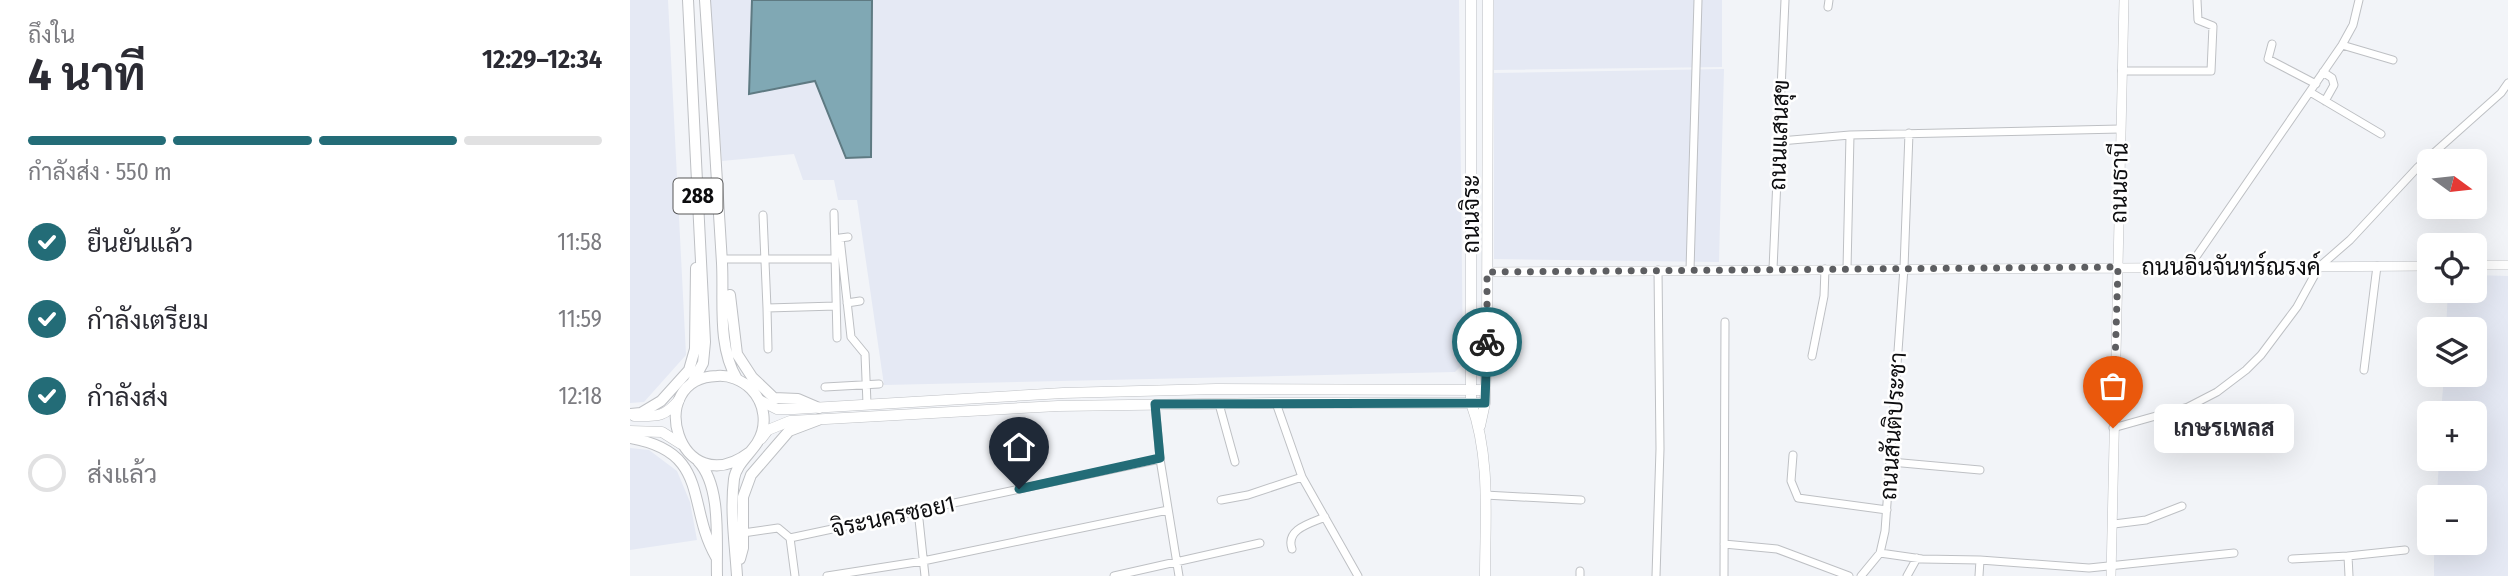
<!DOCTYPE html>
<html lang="th">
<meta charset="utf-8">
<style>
body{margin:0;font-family:"Fira Sans Condensed",Sarabun,sans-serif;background:#f2f2f3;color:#2b2b33;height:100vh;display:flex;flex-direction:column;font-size:26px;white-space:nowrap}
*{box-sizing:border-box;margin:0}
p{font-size:23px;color:#7c7c81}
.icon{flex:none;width:38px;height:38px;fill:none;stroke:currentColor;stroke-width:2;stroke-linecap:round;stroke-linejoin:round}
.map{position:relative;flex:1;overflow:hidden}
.drawer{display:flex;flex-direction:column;background:#fff;width:630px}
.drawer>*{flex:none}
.needle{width:46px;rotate:105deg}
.fabs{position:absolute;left:1787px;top:149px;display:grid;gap:14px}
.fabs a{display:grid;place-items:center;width:70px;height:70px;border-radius:10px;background:#fff;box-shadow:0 7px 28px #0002;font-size:35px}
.pin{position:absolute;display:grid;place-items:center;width:60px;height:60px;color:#fff;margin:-72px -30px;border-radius:50% 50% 50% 0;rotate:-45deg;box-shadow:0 0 7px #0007}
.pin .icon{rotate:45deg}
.courier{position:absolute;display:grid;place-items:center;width:70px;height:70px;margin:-35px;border:5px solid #236c77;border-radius:50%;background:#fff;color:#222;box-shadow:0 2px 9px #0007}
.bubble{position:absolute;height:49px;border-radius:10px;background:#fff;box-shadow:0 7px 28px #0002;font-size:23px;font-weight:700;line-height:49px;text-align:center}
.head em{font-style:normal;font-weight:700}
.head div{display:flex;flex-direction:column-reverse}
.head{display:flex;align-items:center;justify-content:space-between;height:119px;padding:0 28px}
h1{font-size:46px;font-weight:700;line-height:52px}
.bar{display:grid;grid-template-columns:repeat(4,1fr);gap:10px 7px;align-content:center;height:84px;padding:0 28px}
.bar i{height:9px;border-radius:5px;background:#e1e1e2}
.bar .on{background:#236c77}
.bar p{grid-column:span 4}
ol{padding:0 28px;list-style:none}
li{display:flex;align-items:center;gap:21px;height:77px}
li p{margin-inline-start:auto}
li .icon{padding:7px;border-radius:50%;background:#236c77;color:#fff;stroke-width:4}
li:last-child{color:#7c7c81}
li i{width:38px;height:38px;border:4px solid #e1e1e2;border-radius:50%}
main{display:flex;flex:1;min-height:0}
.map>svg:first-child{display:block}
</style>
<main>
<section class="drawer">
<div class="head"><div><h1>4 นาที</h1><p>ถึงใน</p></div><em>12:29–12:34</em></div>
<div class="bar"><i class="on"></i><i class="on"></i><i class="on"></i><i></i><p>กำลังส่ง · 550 m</p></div>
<ol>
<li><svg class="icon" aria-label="check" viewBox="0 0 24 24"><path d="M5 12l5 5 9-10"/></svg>ยืนยันแล้ว<p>11:58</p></li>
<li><svg class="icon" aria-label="check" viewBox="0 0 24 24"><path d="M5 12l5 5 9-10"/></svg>กำลังเตรียม<p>11:59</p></li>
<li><svg class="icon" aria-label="check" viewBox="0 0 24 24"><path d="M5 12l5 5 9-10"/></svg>กำลังส่ง<p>12:18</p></li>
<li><i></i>ส่งแล้ว</li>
</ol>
</section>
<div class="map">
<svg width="1878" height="576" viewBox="0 0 1878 576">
<rect width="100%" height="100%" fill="#f2f4f8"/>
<path fill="#e5e9f4" d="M0 0H38L56 355 14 402 0 403Z
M80 0H829L833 364 825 372 254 385 227 200H208L204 180H173L164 154 92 161Z
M864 0H1092V67L864 70Z
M1094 69 1089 262 864 259V73Z
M1845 275 1878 276V576H1804V543L1844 542V497H1807L1809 459 1844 458V413H1811L1814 375 1844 374V329H1816L1818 291 1844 290Z
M0 448 19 450 47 471 60 502 67 540 0 550Z"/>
<path fill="#80a8b4" stroke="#5e7a82" stroke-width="2" d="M122 0H242L241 157 216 158 185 81 119 94Z"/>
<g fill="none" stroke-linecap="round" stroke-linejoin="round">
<g stroke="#bec0c4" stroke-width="9">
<path id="minor" d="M1198 7 1199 0
M1642 44 1638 59 1686 84
M1712 45 1763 60
M1492 71H1581L1583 26 1568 20 1567 0
M1693 72 1702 78 1704 85 1695 101
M1680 92 1751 134
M1150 141 1220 135 1490 129
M204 213 207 338
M133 215 137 308 206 306
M218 237 210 238 221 337 235 354 237 404
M92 259H204
M1559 267 1712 45 1723 25 1729 0
M1143 269 1155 0
M1217 269 1220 135
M1060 270 1068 0
M217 303 230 301
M137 308 138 349
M1182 356 1194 296 1195 269
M1734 370 1747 266
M195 387 249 384
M646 403 672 477 728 576
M525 404 530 459 549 576
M589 404 605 462
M1483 428 1558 407 1587 392 1616 370 1631 355 1667 307 1689 267 1720 240 1788 167 1871 93 1878 83
M1163 455 1161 481 1168 498 1257 510
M1261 462 1350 470
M855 495 951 500
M591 500 618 495 672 477
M288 510 295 576
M1484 524 1516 520 1552 506
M113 533 148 528 160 538 165 576
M160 538 530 459
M1094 544 1147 549 1219 576
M662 549C655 529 681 523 695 517
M1250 553 1292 559 1350 560 1459 568 1604 553
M1662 559 1718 556
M950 571V576
M197 576 293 561 538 510
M484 576 630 543
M1026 576 1030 449 1028 270
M1094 576 1095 322
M1231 576 1250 553 1255 531 1274 268 1279 133
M1277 576 1287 558
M1349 576 1350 560
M1719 576 1718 556 1775 550"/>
</g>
<g stroke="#bec0c4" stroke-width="10">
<path id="tertiary" d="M1844 265H1878
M857 272 1799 266
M1481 576 1494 0"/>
</g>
<g stroke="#bec0c4" stroke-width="11">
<path id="secondary" d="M841 0V403C861 457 855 520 855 576
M129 400 147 409H164L433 393 586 389 855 390
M4 416C26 416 34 418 49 400
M850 426 855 403 857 333 858 0
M0 431 32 432 51 444
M131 439 138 430 160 421 428 406 646 403H855"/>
</g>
<g stroke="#bec0c4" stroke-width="12">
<path id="primary" d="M58 0 75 342 73 363 62 383
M75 0C81 88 87 175 92 263 94 300 87 346 107 379
M100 295 107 354 122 377 144 398 168 399 189 408
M0 414 11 413 31 401 59 370 65 349 66 268
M0 438C81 452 56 505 86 557
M68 461C92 486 86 542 87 576
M110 559 113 548V497L121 475 159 431 188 420
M107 576C105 544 100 511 104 479 106 465 119 455 127 443 138 426 135 403 121 389 112 380 99 375 87 376 12 378 49 506 120 452"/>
</g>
<use href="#minor" stroke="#fff" stroke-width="7"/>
<use href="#tertiary" stroke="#fff" stroke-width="9"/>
<use href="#secondary" stroke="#fff" stroke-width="10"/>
<use href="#primary" stroke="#fff" stroke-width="10"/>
</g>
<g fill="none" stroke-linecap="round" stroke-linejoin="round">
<path stroke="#5d5e61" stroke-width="7" stroke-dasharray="0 12.6" d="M857 342V272L1488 267 1483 428"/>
<path stroke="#236c77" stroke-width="9" d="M389 489 530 458 525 404 855 403 857 342"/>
</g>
<g text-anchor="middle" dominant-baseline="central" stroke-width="5" stroke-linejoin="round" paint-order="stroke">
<rect fill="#fff" stroke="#565657" stroke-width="2" x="43.5" y="178.5" width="49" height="35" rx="5"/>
<g font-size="21" font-weight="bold" fill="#0d0d0f">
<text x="68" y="196">288</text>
</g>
<g font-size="23" fill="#0d0d0f" stroke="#fff">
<text transform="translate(1149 135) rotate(-88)">ถนนแสนสุข</text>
<text transform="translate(1489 183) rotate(-89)">ถนนธานี</text>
<text transform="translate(841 214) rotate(-90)">ถนนจิระ</text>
<text x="1601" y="267">ถนนอินจันทร์ณรงค์</text>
<text transform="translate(1263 426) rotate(-86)">ถนนสันติประชา</text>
<text transform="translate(263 516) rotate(-12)">จิระนครซอย1</text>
</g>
</g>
</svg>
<div class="fabs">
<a><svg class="needle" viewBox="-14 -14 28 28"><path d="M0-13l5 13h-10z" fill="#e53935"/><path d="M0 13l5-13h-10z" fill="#7c7c81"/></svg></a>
<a><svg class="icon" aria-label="locate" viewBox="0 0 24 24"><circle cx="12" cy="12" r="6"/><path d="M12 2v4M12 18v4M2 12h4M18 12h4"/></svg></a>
<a><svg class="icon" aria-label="layers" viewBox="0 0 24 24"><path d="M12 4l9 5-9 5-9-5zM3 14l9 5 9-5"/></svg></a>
<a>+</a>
<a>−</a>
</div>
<div class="pin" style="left:1483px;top:428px;background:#ea580c"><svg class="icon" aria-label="bag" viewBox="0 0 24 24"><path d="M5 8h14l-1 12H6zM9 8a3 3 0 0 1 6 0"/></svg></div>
<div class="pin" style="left:389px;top:489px;background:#1f2937"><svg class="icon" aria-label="home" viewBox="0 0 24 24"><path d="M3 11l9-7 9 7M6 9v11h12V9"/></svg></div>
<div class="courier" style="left:857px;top:342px"><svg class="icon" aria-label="bike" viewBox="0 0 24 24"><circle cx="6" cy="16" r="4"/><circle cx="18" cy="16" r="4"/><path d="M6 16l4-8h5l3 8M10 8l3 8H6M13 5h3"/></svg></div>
<div class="bubble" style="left:1524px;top:404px;width:140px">เกษรเพลส</div>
</div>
</main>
